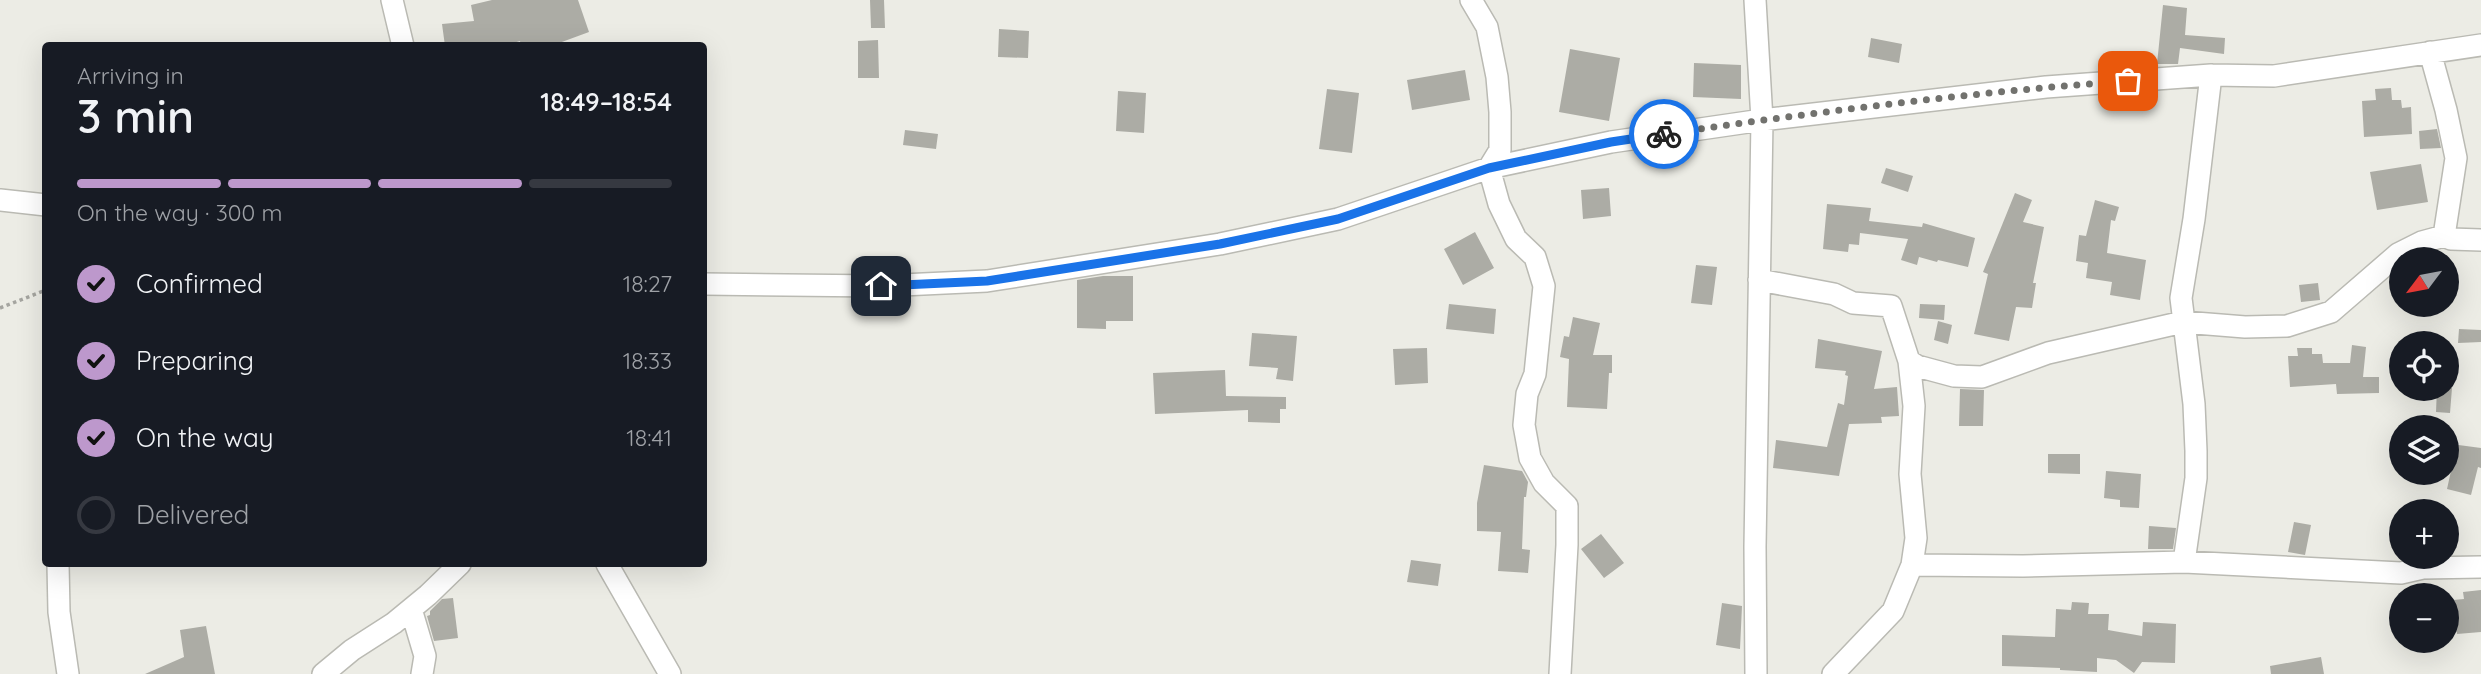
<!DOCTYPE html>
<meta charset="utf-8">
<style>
body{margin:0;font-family:Quicksand,sans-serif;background:#242831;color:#f1f3f6;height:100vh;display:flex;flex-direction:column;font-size:26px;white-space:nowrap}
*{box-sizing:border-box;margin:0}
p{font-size:23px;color:#9ea1a6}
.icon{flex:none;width:38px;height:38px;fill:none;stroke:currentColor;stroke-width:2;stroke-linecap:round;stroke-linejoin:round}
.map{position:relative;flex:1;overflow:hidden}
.panel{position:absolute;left:42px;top:42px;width:665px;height:525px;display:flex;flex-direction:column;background:#171b24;border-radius:7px;box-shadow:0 7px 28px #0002}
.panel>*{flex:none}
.needle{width:46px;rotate:238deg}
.buttons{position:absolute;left:2389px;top:247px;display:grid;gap:14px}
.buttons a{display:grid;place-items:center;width:70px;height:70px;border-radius:50%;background:#171b24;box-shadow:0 7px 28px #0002;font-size:35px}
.pin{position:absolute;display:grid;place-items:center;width:60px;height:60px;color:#fff;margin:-30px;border-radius:14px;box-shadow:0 4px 10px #0006}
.courier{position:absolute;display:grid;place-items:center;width:70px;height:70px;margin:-35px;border:5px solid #1a73e8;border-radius:50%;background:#fff;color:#222;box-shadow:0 2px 9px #0007}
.summary em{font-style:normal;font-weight:600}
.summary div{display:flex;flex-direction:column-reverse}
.summary{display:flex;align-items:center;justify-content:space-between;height:119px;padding:0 35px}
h1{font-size:46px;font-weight:600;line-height:52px}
.bar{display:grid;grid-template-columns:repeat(4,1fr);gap:10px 7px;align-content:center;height:84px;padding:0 35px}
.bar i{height:9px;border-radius:5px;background:#363941}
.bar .active{background:#bd98cc}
.bar p{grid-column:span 4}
ol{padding:0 35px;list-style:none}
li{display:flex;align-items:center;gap:21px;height:77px}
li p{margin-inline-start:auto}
li .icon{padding:7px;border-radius:50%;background:#bd98cc;color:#111;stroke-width:4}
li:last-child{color:#9ea1a6}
li i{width:38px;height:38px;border:4px solid #363941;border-radius:50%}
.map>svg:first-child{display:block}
</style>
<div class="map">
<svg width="2481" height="674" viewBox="0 0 2481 674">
<rect width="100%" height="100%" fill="#ecece5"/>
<path fill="#acaca5" d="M492 0H578L589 32 551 46H521L520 41 503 46H445L442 24 474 21 471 5Z
M870 0H884L885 28H871Z
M2163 5 2187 8 2185 35 2225 38 2224 54 2180 48 2178 64H2157Z
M999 29 1029 31 1028 58 998 57Z
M1871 38 1902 44 1899 63 1868 57Z
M878 40 879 78H858V41Z
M1570 49 1620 58 1609 121 1559 112Z
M1694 63 1741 65V99L1693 97Z
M1465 70 1470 100 1412 110 1407 80Z
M2391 88 2392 100H2401L2402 108 2411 107 2412 134 2364 137 2362 101 2376 100 2375 89Z
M1327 89 1359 93 1352 153 1319 149Z
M1118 91 1146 93 1144 133 1116 131Z
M2437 129 2441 148 2420 149 2419 131Z
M905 130 938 134 936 149 903 145Z
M2421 164 2428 202 2377 210 2370 172Z
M1886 168 1913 176 1908 192 1881 183Z
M1609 188 1611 216 1583 219 1581 190Z
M2015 193 2032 200 2023 222 2044 227 2033 283H2036L2032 308 2016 307 2009 341 1974 334 1988 274 1983 272Z
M2095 200 2119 207 2115 221 2111 220 2107 253 2146 260 2140 300 2110 295 2112 282 2086 278 2088 263 2076 261 2079 235 2086 236Z
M1827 204 1871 208 1869 221 1922 227 1923 223 1975 238 1968 267 1938 260 1937 262 1919 257 1917 265 1901 260 1908 239 1860 233 1859 245 1849 244 1848 252 1823 249Z
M1475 232 1494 268 1463 285 1444 249Z
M1696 265 1717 267 1712 305 1691 303Z
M1103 276H1133V321H1106V329L1077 328V280Z
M2318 283 2320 300 2301 302 2299 285Z
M1449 304 1496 309 1494 334 1446 329Z
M1920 304 1945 305 1944 320 1919 318Z
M1573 317 1600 323 1593 355H1612V373H1609L1607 409 1567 407 1569 359 1560 357 1564 336 1569 337Z
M1938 321 1952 325 1948 344 1934 340Z
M2459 329 2481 330V342L2458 343Z
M1252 333 1297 336 1293 381 1276 379 1278 368 1249 366Z
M1818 339 1882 351 1874 389 1897 387 1899 416 1881 417 1882 423 1849 424 1839 476 1773 468 1776 440 1827 447 1838 403 1844 405 1848 376 1845 375 1846 371 1815 368Z
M2352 345 2366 347 2363 377H2379V393L2337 394 2336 384 2290 387 2288 356H2298L2297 348H2312V354H2322L2323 363H2350Z
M1427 348 1428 383 1395 385 1393 349Z
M1225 370 1226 396 1286 397V409H1280V423L1248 422V410L1155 414 1153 373Z
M2437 388H2452L2450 413 2436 412Z
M1960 389 1984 390 1983 426H1959Z
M2451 444 2481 448V468L2478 467 2471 495 2447 489 2451 471Z
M2048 454H2080V474L2048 473Z
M1484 465 1522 471 1528 482 1526 497H1524L1522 549 1530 550 1528 573 1498 571 1501 532 1477 531V503Z
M2106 471 2141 474 2139 508 2120 507V500L2104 498Z
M2294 522 2311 525 2305 555 2288 552Z
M2149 526 2176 528 2173 549H2148Z
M1601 534 1624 563 1604 578 1581 549Z
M1411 560 1441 564 1438 586 1407 582Z
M2481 590V632L2457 634 2453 600 2464 599 2463 592Z
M453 598 458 638 434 641 427 616 430 615V611L442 599Z
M2072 602 2089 603 2088 614H2109L2108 630 2142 636 2143 622 2176 624 2175 663 2142 662 2134 673 2116 660 2097 658V672L2060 670V668L2002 666V635L2055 637 2056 609 2071 610Z
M1722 603 1742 606 1740 649 1716 645Z
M206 626 215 674H145L184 657 180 630Z
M2321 657 2324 674H2271L2270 666Z"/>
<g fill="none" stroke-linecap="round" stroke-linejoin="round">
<g stroke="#babab3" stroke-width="24">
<path id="minor" d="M392 0 403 46
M1471 0 1487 27 1497 77 1500 112V150L1489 168 1499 204 1516 239 1535 257 1544 286 1535 374 1527 394 1524 425 1530 458 1544 483 1567 506V545L1560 674
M1755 0 1762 120 1755 547 1756 674
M2430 52 2446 110 2456 158 2444 236
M0 200 46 205
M1759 280 1834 294 1853 303 1891 306 1909 361 1914 406 1910 474 1916 538 1912 565 1893 611 1833 674
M704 284 881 286 987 281 1220 244 1338 219 1489 168 1611 142 1762 120 2046 87 2211 75 2274 76 2481 45
M1909 361 1917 366 1954 376 1982 377 2048 353 2183 322 2245 327 2287 326 2331 312 2398 254 2422 242 2444 236 2451 239 2481 240
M2184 562 2196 478V451L2194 404 2181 298 2194 219 2211 75
M58 564 59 612 68 674
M607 564 670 674
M1912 565 2023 566 2184 562 2401 573 2423 568 2481 567
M411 609 425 656 422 674
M323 674 352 650 394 623 428 595 460 564"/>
</g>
<path stroke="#a5a5a0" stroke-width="3.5" stroke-dasharray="3.5 3.5" stroke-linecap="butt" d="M0 308 46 290"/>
<use href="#minor" stroke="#fff" stroke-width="21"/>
</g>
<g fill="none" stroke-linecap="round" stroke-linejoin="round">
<path stroke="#72726e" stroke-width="7" stroke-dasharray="0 12.6" d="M1664 134C1818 112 1973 92 2128 81"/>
<path stroke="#1a73e8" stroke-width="9" d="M881 286 987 281 1220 244 1338 219 1489 168 1611 142 1664 134"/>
</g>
</svg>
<div class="buttons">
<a><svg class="needle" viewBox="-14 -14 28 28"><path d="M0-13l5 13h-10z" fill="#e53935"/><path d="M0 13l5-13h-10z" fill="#9ea1a6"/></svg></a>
<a><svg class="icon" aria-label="locate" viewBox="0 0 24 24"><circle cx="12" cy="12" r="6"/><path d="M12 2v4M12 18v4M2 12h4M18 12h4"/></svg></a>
<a><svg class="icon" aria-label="layers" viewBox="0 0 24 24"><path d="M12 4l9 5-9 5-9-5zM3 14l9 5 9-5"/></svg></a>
<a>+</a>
<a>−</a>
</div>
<div class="pin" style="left:2128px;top:81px;background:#ea580c"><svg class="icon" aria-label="bag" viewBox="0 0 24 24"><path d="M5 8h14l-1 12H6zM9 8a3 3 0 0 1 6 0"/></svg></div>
<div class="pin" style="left:881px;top:286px;background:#1f2937"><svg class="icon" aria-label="home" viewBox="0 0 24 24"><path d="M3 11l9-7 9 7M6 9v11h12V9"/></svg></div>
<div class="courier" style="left:1664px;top:134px"><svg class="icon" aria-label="bike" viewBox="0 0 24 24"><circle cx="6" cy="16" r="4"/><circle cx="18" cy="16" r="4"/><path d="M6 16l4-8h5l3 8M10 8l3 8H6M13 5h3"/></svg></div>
<section class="panel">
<div class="summary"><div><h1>3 min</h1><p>Arriving in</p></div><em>18:49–18:54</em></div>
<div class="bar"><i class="active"></i><i class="active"></i><i class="active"></i><i></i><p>On the way · 300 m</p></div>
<ol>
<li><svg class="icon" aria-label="check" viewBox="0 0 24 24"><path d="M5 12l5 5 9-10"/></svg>Confirmed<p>18:27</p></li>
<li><svg class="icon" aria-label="check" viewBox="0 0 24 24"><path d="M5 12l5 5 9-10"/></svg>Preparing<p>18:33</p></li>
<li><svg class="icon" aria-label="check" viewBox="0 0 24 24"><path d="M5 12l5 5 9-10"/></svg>On the way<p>18:41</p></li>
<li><i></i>Delivered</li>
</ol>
</section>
</div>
